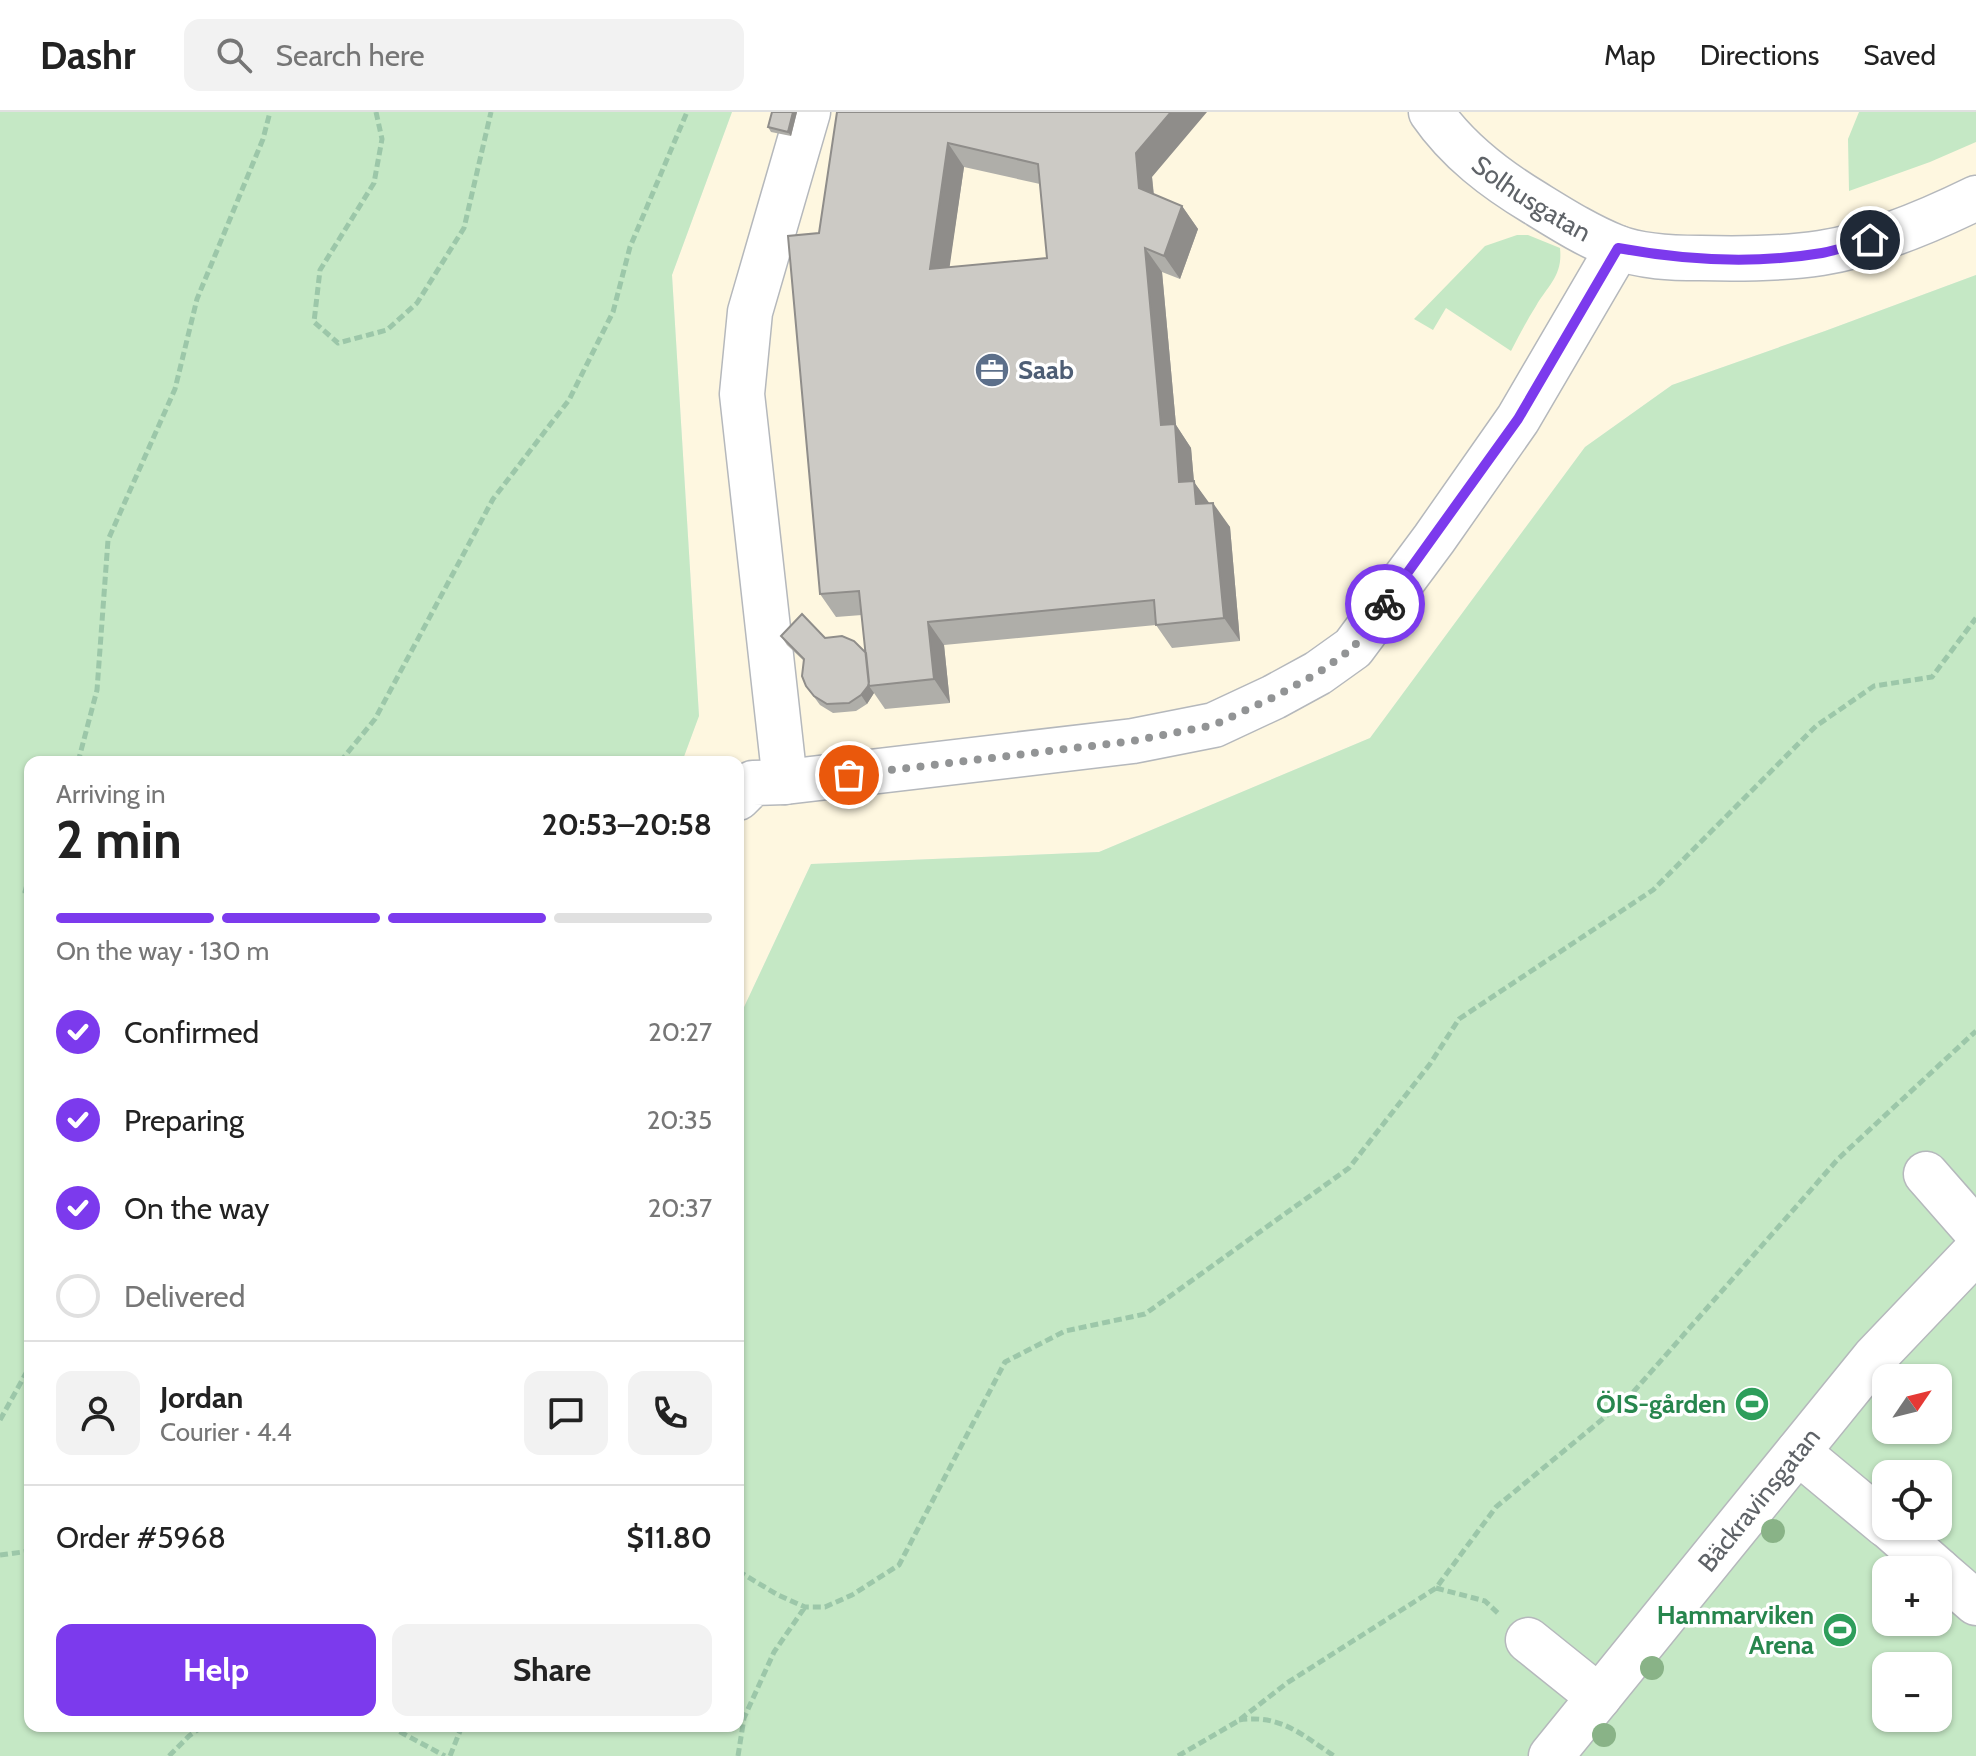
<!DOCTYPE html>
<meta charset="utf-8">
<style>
body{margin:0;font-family:Cabin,sans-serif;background:#f2f2f2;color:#222;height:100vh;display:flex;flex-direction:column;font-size:30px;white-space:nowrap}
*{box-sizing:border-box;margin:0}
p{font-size:26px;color:#767676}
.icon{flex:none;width:44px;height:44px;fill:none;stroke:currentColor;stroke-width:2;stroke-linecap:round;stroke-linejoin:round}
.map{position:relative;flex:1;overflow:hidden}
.drawer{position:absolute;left:24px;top:644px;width:720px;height:976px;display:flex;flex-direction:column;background:#fff;border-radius:16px;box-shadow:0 2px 6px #0004}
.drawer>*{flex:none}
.needle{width:52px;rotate:55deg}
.buttons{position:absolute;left:1872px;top:1252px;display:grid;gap:16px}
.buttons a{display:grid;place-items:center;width:80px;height:80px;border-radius:16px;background:#fff;box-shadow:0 2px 6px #0004;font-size:40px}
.pin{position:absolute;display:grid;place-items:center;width:68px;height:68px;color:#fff;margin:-34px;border:4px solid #fff;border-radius:50%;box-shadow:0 2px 8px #0007}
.courier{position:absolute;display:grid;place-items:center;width:80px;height:80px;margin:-40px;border:6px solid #7c3aed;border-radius:50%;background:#fff;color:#222;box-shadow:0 2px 10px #0007}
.headline em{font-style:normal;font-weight:700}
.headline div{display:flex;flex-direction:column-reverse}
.headline{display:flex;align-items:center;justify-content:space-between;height:136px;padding:0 32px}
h1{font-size:52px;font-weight:700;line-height:60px}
.bar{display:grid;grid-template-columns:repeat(4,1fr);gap:12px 8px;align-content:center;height:96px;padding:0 32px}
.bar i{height:10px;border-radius:6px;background:#e0e0e0}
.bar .active{background:#7c3aed}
.bar p{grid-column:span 4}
.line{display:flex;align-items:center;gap:20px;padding:0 32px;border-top:2px solid #e0e0e0}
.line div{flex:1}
.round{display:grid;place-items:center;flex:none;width:84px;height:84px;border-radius:16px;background:#f2f2f2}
ol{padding:0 32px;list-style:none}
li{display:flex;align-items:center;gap:24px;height:88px}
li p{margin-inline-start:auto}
li .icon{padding:8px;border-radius:50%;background:#7c3aed;color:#fff;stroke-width:4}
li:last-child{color:#767676}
li i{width:44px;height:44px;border:4px solid #e0e0e0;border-radius:50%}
.cta{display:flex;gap:16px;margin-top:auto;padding:16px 32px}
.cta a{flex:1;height:92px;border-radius:16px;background:#7c3aed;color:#fff;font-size:32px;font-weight:700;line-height:92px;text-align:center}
.cta a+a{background:#f2f2f2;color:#222}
header{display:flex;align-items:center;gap:48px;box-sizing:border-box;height:112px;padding:0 40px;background:#fff;border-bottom:2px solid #e0e0e0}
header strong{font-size:38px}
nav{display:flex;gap:44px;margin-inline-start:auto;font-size:28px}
.search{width:560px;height:72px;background:#f2f2f2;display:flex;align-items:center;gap:20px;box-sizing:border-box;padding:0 28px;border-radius:16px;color:#767676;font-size:30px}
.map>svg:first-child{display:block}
</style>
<header>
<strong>Dashr</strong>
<div class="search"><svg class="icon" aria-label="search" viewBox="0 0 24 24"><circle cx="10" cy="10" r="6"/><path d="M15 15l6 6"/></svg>Search here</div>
<nav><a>Map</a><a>Directions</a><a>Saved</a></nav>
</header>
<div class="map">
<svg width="1976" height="1644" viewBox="0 0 1976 1644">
<rect width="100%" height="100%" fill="#f1efe8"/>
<path fill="#fef7e0" d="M732 0H1976V163L1825 219 1672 273 1585 335 1370 626 1099 740 811 752 738 908V650H682L699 603 672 163Z"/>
<path fill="#c5e8c5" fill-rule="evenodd" d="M0 0H732L672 163 699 604 682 650H30V1614H738V908L811 752 1099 740 1370 626 1585 335 1672 273 1825 219 1976 163V1644H0ZM1886 1266H1938V1318H1886ZM1886 1362H1938V1414H1886ZM1886 1458H1938V1510H1886ZM1886 1554H1938V1606H1886Z
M1859 0H1976V30L1930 50 1849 79 1848 27Z
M1517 123H1528L1560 136C1563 164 1548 173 1536 194 1527 208 1519 224 1511 239L1446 196 1433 218 1414 207 1485 134Z"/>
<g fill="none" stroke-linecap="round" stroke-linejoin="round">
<g stroke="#b5b8bc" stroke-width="47">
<g id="minor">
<path id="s1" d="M1431 0C1458 39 1495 67 1535 91 1561 107 1588 124 1616 135 1641 145 1673 146 1700 146 1740 147 1782 147 1821 141 1873 133 1929 109 1976 86"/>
<path d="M785 670 742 282 750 200 808 0"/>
<path d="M738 686 753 671 785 670 1133 629 1214 613 1274 585 1318 561 1353 536 1434 427 1518 307 1618 136"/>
<path d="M1926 1062 1976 1119"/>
<path d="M1798 1340 1886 1413"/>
<path d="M1888 1414 1938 1458"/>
<path d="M1938 1458 1976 1491"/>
<path d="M1528 1528 1599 1585"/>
<path id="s2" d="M1551 1644 1874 1246 1976 1139"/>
</g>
</g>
<path stroke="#9cc7a9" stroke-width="5" stroke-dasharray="8 4" stroke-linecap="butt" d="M376 0 382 27 374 71 320 158 314 210 338 231 387 218 417 191 464 116 491 0
M78 650 97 578 108 428 175 277 197 187 263 27 270 0
M340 650 375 607 493 387 569 288 613 200 630 135 687 0
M30 761 25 780 30 790
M0 1308 30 1254
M0 1443 30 1439
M738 1459 778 1483 805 1495H825L852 1483 899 1453 1005 1250 1065 1219 1145 1202 1349 1056 1430 952 1459 907 1653 778 1816 614 1874 574 1932 565 1976 506
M1436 1476 1485 1489 1500 1503
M1239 1608C1280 1602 1301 1622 1334 1644
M389 1614 445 1644
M169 1644 189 1624 203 1614
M450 1644 462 1614
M738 1644 744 1606 774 1540 805 1495
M1178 1644 1238 1609 1287 1571 1436 1476 1496 1395 1628 1286 1838 1047 1976 919"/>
<use href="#minor" stroke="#fff" stroke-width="44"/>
</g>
<g fill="#89b387">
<circle cx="1773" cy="1419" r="12"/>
<circle cx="1652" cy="1556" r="12"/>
<circle cx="1604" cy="1623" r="12"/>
</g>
<path fill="#afaea9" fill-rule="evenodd" d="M797 0 791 24 771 20 768 15Z
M837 0 1152 65 1154 82 1182 94 1198 117 1180 167 1162 160 1176 313 1191 336 1194 370 1209 392 1230 415 1240 529 1172 536 1156 513 944 533 950 591 885 597 874 581 867 592 856 599 833 601 820 593 806 574 804 549 787 533 781 524 825 526 866 541 862 503 836 505 820 482 819 121ZM964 55 1040 72 1047 146 949 155Z"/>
<path fill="#8f8d8a" d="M793 0H797L791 24 788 20Z
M1171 0H1207L1152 65 1155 99 1139 76 1136 41Z
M948 31 964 55 946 180 930 157Z
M1182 94 1198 117 1180 167 1164 144Z
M1145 136 1162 160 1176 313 1191 336 1194 370 1210 392H1196L1179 370 1161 313Z
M1213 391 1230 415 1240 529 1224 506Z
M928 510 944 533 950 591 934 567Z
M868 574H869L874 581 867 592 861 583Z"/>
<path fill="#cccac5" stroke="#8f8d8a" stroke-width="2" fill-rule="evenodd" d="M772 0H793L788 20 768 15Z
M837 0H1171L1136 41 1139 76 1182 94 1164 144 1145 136 1161 313 1175 312 1179 370 1194 369 1196 392 1213 391 1224 506 1156 513 1154 488 928 510 934 567 869 574 859 479 820 482 788 124 819 121ZM948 31 1038 52 1047 146 930 157Z
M802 502 825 526 842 524 854 529 866 541 869 570 868 574 861 583 849 591 827 592 814 584 806 574 802 564 804 547 781 524Z"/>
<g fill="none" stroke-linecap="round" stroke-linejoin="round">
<path stroke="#929495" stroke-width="8" stroke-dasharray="0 14.4" d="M849 663 1133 629 1214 613 1274 585 1318 561 1353 536 1385 492"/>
<path stroke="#7c3aed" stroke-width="10" d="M1385 492 1518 307 1618 136C1683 148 1756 152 1822 141 1838 138 1854 132 1870 128"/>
</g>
<defs>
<g id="office-disc" transform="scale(1.8)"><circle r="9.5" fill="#5c6f8a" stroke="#fff"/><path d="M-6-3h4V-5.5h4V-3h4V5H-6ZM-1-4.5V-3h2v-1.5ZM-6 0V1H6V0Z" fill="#fff"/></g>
<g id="stadium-disc" transform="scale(1.8)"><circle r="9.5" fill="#2e9e5b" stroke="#fff"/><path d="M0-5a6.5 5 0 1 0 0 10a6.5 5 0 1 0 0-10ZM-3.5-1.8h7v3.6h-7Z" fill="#fff"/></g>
</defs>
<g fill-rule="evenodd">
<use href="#office-disc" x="992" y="258"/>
<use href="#stadium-disc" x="1752" y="1292"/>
<use href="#stadium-disc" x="1840" y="1518"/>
</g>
<g text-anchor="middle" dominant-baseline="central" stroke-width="7" stroke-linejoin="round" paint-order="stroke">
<g font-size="26" fill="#5f6368" stroke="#fff">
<text stroke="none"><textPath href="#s1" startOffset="134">Solhusgatan</textPath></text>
<text stroke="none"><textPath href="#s2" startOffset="330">Bäckravinsgatan</textPath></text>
</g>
<g font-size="26" font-weight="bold" fill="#4e5e75" stroke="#fff" text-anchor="start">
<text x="1018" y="258">Saab</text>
</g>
<g font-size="26" font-weight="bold" fill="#27864d" stroke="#fff" text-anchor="end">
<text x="1726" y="1292">ÖIS-gården</text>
<text x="1814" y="1503">Hammarviken<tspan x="1814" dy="30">Arena</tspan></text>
</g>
</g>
</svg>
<div class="buttons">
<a><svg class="needle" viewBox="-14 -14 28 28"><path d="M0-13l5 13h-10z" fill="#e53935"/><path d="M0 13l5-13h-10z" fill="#767676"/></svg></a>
<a><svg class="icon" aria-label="locate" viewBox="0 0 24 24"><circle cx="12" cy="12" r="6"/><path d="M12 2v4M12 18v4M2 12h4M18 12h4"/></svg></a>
<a>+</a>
<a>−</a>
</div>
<div class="pin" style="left:849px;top:663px;background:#ea580c"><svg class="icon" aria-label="bag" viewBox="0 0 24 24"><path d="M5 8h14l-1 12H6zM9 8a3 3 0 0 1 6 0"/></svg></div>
<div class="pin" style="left:1870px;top:128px;background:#1f2937"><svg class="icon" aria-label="home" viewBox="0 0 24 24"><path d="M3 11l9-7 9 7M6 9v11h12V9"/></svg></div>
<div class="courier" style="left:1385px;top:492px"><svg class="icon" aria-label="bike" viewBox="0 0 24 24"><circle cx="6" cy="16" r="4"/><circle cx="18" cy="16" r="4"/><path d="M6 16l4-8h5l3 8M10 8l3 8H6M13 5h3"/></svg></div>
<section class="drawer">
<div class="headline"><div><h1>2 min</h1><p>Arriving in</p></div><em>20:53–20:58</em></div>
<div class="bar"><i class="active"></i><i class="active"></i><i class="active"></i><i></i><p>On the way · 130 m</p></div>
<ol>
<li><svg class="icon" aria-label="check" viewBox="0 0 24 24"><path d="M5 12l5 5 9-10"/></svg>Confirmed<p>20:27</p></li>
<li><svg class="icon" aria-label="check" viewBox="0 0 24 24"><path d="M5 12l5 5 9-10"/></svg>Preparing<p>20:35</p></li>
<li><svg class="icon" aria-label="check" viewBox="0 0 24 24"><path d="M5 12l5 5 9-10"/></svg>On the way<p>20:37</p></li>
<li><i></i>Delivered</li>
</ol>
<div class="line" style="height:144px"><a class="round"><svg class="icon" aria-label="person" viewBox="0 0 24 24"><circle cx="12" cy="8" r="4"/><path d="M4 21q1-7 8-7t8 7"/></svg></a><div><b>Jordan</b><p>Courier · 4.4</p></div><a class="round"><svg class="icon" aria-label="chat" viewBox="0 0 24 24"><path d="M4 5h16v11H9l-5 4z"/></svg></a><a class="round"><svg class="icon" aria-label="phone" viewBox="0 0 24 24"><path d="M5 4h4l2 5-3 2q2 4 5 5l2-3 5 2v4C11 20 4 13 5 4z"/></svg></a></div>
<div class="line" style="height:104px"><div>Order #5968</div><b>$11.80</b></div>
<div class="cta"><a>Help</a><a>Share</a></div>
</section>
</div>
